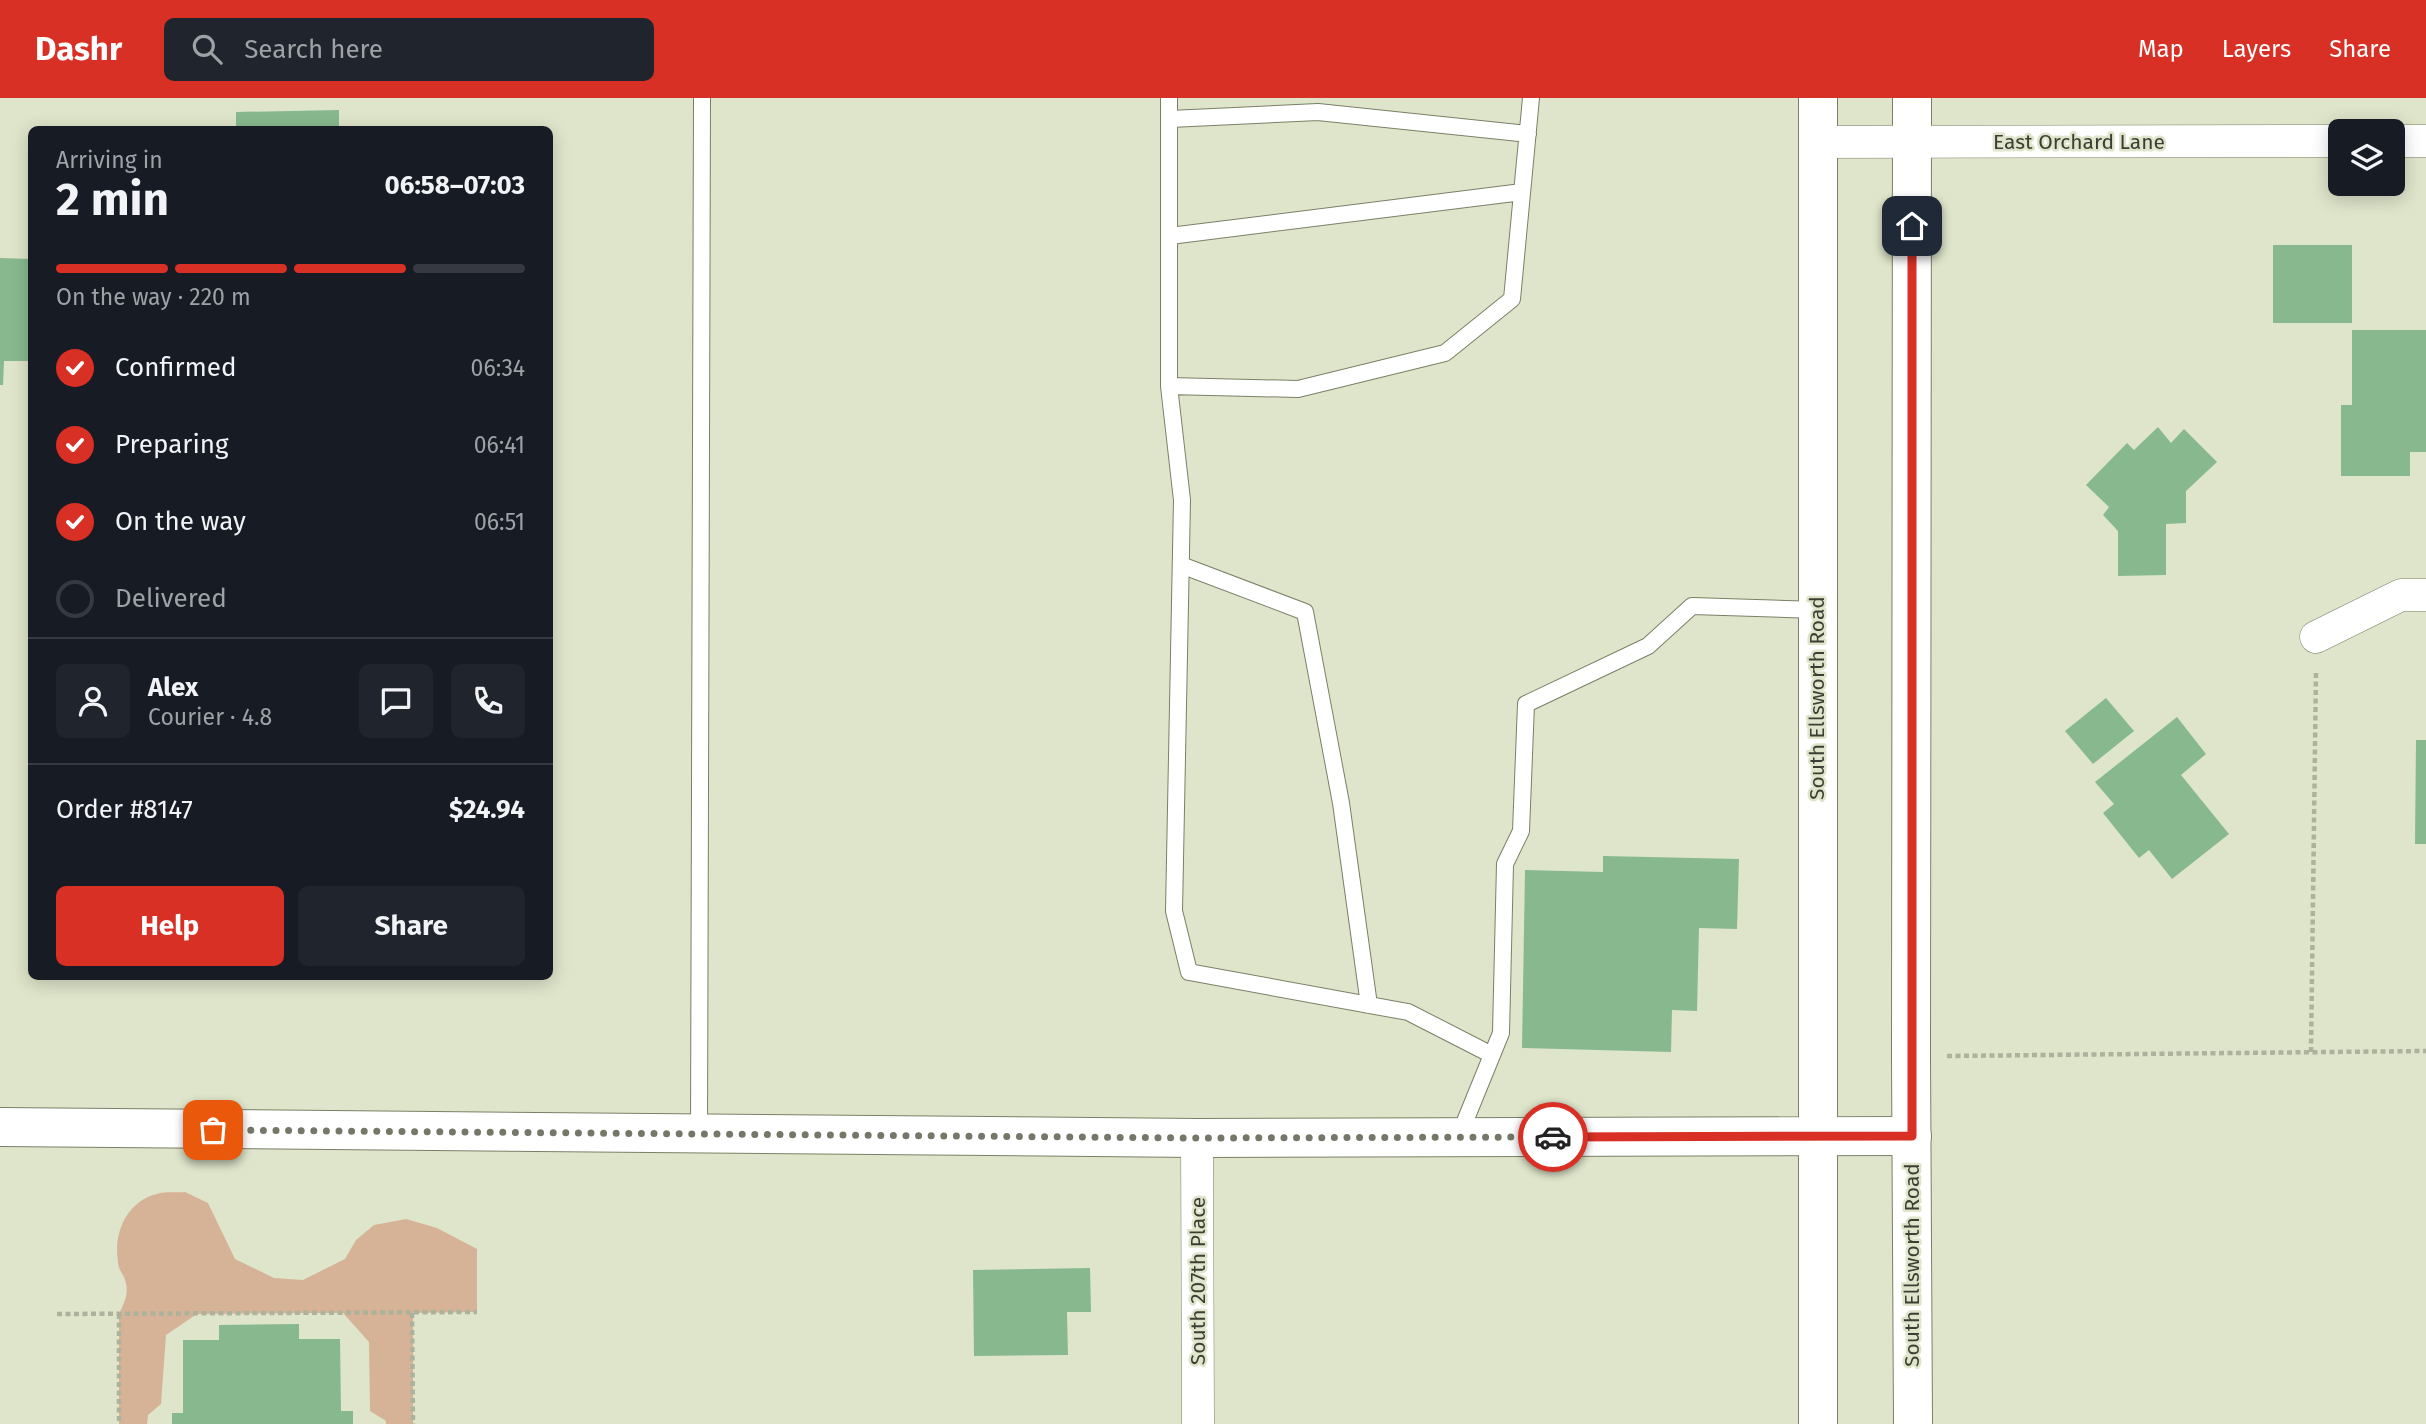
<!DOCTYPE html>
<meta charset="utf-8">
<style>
body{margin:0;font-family:"Fira Sans",sans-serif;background:#20242c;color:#f1f3f6;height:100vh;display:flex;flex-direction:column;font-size:26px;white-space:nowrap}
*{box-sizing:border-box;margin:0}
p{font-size:23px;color:#9ea1a6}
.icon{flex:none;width:38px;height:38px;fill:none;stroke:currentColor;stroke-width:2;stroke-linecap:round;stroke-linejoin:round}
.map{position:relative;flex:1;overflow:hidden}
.drawer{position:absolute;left:28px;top:28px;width:525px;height:854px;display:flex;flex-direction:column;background:#171b24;border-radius:10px;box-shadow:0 4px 18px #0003}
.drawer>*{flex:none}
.tools{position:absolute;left:2328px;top:21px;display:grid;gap:14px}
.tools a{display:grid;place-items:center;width:77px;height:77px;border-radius:10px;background:#171b24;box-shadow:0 4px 18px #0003;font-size:35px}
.pin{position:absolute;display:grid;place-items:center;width:60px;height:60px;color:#fff;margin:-30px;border-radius:14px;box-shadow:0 4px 10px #0006}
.courier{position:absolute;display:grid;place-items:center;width:70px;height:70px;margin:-35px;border:5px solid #d93025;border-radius:50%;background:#fff;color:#222;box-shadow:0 2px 9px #0007}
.head em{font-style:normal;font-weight:700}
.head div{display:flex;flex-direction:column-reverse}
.head{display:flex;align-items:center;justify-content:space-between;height:119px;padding:0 28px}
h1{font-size:46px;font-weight:700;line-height:52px}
.bar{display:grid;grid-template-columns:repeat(4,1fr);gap:10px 7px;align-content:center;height:84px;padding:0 28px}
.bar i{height:9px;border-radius:5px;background:#363941}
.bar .current{background:#d93025}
.bar p{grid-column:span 4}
.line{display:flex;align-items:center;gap:18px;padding:0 28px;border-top:2px solid #363941}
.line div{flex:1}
.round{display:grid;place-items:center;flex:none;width:74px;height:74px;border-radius:10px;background:#20242c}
ol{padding:0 28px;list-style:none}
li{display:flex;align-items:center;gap:21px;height:77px}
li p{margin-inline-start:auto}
li .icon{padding:7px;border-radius:50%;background:#d93025;color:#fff;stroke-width:4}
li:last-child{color:#9ea1a6}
li i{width:38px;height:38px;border:4px solid #363941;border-radius:50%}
.cta{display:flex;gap:14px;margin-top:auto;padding:14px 28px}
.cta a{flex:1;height:80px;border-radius:10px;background:#d93025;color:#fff;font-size:28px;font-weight:700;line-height:80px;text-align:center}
.cta a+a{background:#20242c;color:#f1f3f6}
header{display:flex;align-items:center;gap:42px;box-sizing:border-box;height:98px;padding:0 35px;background:#d93025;color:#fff}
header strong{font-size:33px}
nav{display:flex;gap:38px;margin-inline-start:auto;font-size:24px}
.search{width:490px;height:63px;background:#20242c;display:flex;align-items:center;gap:18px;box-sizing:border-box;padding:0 24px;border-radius:10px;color:#9ea1a6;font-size:26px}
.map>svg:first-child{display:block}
</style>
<header>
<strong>Dashr</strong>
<div class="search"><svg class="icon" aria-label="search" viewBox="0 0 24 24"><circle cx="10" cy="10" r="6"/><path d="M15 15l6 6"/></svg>Search here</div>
<nav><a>Map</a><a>Layers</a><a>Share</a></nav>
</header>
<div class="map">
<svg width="2426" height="1326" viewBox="0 0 2426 1326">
<rect width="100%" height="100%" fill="#dee5ca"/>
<path fill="#d6b396" d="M185 1094 208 1105 235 1161 274 1180 303 1182 345 1161 356 1142 374 1127 406 1121 437 1130 477 1151V1214L413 1215V1326H386V1323L370 1313 369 1244 343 1215 197 1216 166 1237 161 1306 148 1317 147 1326H119V1216C125 1204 130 1193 124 1179 122 1175 118 1170 118 1164 113 1135 127 1103 157 1096 166 1093 176 1095 185 1094Z"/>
<path fill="#88b98e" d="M339 12V32H236V14Z
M2273 147H2352V225H2273Z
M0 160 32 161V263H4L3 287H0Z
M2352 232H2426V354H2410V378H2341V307H2352Z
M2158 329 2171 345 2184 331 2217 364 2186 393V425L2166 426V477L2118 478V433L2103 417 2109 409 2086 387 2127 345 2134 352Z
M2106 600 2134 633 2093 666 2065 633Z
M2177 619 2206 656 2181 677 2229 736 2172 781 2149 752 2139 760 2103 715 2114 706 2095 684Z
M2416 642H2426V746H2415Z
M1603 758 1739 761 1737 831 1699 830 1697 913 1672 912 1671 954 1522 950 1525 772 1603 774Z
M1090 1170 1091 1214H1067L1068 1257 974 1258 973 1172Z
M299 1226V1241H340L341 1313H353V1326H172V1315H183V1242H219V1227Z"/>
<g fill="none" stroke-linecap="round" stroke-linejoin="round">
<g stroke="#7a8067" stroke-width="18">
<path id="service" d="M1169 0V288L1182 402 1174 813 1189 874 1408 914 1492 957
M1170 21 1318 14 1528 36
M1170 138 1522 94
M1169 288 1298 291 1445 255 1512 201 1531 0
M1181 467 1305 514 1341 705 1369 907
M699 1037 702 0
M1459 1038 1501 935 1505 766 1521 733 1526 606 1648 548 1692 508 1818 512"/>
</g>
<g stroke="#7a8067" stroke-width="33">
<path id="minor" d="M2392 43H2426
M1818 44 2340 43
M2316 539 2401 497H2426
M1197 1040 1198 1326"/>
</g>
<g stroke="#7a8067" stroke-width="40">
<path id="tertiary" d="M0 1029 1197 1040 1912 1038"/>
</g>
<g stroke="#7a8067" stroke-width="40">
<path id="primary" d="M1912 0 1911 959 1913 1326
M1818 1326V0"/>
</g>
<path stroke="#adb29c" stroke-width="4.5" stroke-dasharray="5 3.5" stroke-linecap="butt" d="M2311 954 2316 573
M1947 958 2426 953
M412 1215 413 1326
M57 1216 477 1214
M119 1216V1326"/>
<use href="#service" stroke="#fff" stroke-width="16"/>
<use href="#minor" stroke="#fff" stroke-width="32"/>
<use href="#tertiary" stroke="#fff" stroke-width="38"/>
<use href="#primary" stroke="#fff" stroke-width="38"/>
</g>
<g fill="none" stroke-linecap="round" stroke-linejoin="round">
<path stroke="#757868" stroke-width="7" stroke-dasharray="0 12.6" d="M213 1032 1197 1040 1553 1039"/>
<path stroke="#d93025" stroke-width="9" d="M1553 1039 1912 1038V128"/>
</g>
<g text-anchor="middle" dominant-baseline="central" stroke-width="5" stroke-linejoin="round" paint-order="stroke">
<g font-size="21" fill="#3c3e33" stroke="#dee5ca">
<text x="2079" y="44">East Orchard Lane</text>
<text transform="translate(1817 600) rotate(-90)">South Ellsworth Road</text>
<text transform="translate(1912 1167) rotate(-90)">South Ellsworth Road</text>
<text transform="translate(1198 1183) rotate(-90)">South 207th Place</text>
</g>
</g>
</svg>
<div class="tools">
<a><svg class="icon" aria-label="layers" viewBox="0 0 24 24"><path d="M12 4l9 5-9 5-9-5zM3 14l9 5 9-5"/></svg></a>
</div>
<div class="pin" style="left:213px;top:1032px;background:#ea580c"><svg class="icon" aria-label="bag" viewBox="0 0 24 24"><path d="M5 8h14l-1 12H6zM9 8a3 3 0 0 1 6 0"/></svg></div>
<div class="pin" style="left:1912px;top:128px;background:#1f2937"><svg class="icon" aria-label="home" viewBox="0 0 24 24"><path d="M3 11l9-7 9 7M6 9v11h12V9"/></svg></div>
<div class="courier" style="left:1553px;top:1039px"><svg class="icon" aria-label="car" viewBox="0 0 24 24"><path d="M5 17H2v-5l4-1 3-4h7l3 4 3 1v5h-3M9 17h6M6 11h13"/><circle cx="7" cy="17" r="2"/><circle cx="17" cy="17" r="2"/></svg></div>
<section class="drawer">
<div class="head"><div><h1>2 min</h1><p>Arriving in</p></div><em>06:58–07:03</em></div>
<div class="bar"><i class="current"></i><i class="current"></i><i class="current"></i><i></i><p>On the way · 220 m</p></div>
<ol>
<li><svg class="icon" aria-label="check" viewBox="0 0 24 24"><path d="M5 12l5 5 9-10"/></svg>Confirmed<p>06:34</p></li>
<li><svg class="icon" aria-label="check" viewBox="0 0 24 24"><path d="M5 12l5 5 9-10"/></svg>Preparing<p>06:41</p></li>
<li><svg class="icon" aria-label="check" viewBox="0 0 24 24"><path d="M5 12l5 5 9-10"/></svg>On the way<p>06:51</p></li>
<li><i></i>Delivered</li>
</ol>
<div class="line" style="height:126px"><a class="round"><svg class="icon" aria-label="person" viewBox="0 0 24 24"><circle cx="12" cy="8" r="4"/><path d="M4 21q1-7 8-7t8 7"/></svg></a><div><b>Alex</b><p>Courier · 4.8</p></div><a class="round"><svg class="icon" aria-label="chat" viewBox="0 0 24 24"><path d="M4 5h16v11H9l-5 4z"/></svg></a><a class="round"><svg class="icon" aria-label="phone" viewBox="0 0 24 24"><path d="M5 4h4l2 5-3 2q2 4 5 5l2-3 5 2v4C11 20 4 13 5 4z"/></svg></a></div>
<div class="line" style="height:91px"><div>Order #8147</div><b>$24.94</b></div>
<div class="cta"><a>Help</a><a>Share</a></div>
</section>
</div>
